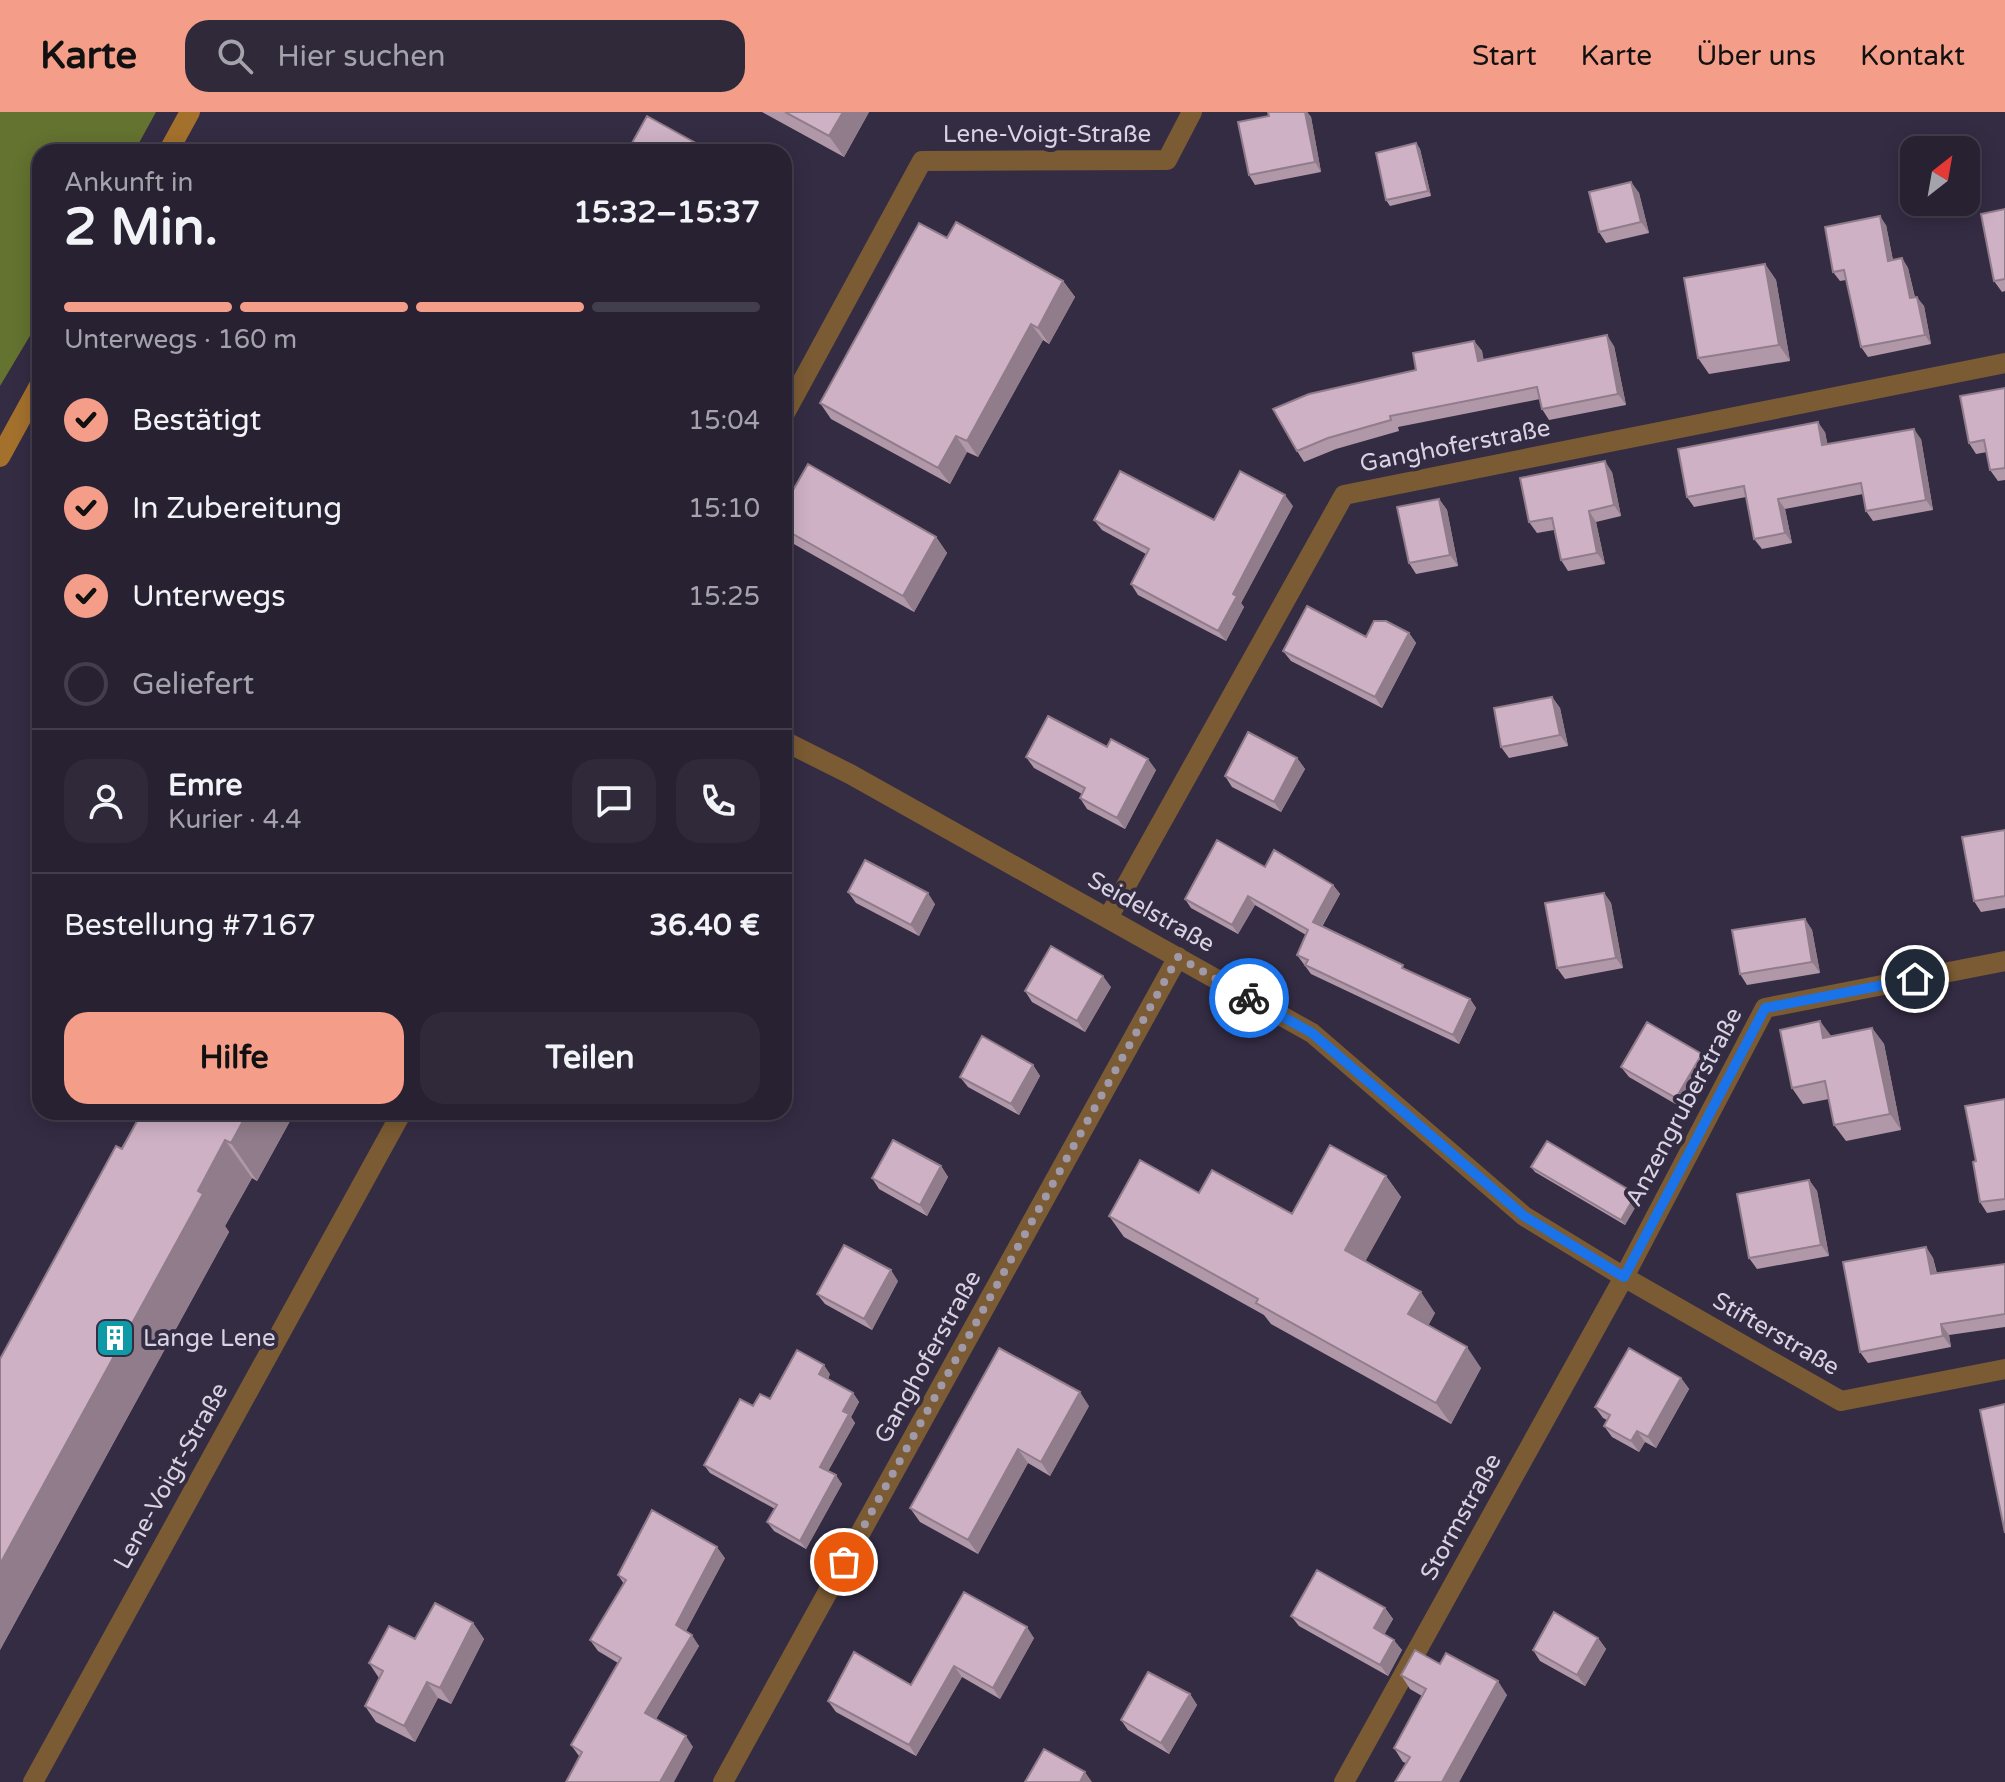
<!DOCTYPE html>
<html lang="de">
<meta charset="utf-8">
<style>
body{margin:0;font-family:"Varela Round",sans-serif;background:#2f293a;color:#f1f3f6;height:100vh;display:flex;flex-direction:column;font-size:30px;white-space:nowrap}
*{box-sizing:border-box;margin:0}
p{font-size:26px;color:#a4a3ac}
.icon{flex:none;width:44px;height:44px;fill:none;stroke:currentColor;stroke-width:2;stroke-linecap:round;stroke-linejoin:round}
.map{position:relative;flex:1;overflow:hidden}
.side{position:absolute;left:32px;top:32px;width:760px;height:976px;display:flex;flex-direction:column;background:#272132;border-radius:24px;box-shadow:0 4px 20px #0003,0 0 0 2px #433e4d}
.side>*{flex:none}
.needle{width:52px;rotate:31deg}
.buttons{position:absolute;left:1900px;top:24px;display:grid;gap:16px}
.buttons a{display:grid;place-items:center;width:80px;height:80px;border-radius:16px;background:#272132;box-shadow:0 4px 20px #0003,0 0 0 2px #433e4d;font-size:40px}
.pin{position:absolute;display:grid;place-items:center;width:68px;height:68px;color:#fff;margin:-34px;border:4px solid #fff;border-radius:50%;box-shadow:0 2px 8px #0007}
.courier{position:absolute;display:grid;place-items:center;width:80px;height:80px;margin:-40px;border:6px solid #1a73e8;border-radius:50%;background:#fff;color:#222;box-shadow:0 2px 10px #0007}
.head em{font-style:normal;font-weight:700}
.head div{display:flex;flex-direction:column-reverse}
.head{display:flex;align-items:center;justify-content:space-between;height:136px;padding:0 32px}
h1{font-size:52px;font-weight:700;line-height:60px}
.bar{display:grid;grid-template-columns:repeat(4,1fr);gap:12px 8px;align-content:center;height:96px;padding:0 32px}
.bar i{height:10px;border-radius:6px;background:#433e4d}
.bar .selected{background:#f49e89}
.bar p{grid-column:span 4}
.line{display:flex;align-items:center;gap:20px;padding:0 32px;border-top:2px solid #433e4d}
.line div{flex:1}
.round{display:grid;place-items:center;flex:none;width:84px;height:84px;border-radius:24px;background:#2f293a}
ol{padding:0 32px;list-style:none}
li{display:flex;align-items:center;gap:24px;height:88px}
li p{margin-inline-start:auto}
li .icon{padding:8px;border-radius:50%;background:#f49e89;color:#111;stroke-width:4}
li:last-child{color:#a4a3ac}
li i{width:44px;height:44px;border:4px solid #433e4d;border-radius:50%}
.button{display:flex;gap:16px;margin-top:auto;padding:16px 32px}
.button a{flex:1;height:92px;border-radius:24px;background:#f49e89;color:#111;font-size:32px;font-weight:700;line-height:92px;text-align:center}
.button a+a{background:#2f293a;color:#f1f3f6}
header{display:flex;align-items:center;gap:48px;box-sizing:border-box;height:112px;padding:0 40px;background:#f49e89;color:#111}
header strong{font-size:38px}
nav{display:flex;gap:44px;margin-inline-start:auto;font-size:28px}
.search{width:560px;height:72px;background:#2f293a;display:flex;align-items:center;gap:20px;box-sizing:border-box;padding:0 28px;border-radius:24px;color:#a4a3ac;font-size:30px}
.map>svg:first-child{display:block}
</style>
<header>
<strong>Karte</strong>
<div class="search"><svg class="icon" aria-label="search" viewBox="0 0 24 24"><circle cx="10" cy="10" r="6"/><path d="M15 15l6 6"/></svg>Hier suchen</div>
<nav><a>Start</a><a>Karte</a><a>Über uns</a><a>Kontakt</a></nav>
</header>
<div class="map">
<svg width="2005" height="1670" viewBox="0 0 2005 1670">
<rect width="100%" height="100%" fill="#342c43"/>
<path fill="#647330" d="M0 0H156L134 40H40V207L0 274Z"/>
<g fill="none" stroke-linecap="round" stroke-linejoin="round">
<path stroke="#7b5b33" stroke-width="20" d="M784 303 922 49 1167 48 1192 0
M784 629 850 662 1312 921 1524 1104 1624 1165 1841 1289 2005 1257
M1108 806 1344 383 2005 251
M33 1670 402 1000
M723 1670 1178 845
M1344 1670 1624 1165 1765 896 2005 849"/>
<path stroke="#a4712d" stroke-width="20" d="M168 40 190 0
M0 345 40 272"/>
</g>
<path fill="#b198a9" d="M762 0H869L844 45Z
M1268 0H1307L1311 5 1321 60 1255 73 1249 63 1269 4Z
M1416 31 1420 37 1431 84 1390 94 1386 88Z
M1631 70 1639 81 1649 121 1606 131 1599 120Z
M2005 97V179L2002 180 1994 169Z
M1886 113 1893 148 1902 146 1908 156 1915 185 1924 194 1931 232 1868 245 1861 235 1846 168 1840 169 1833 160Z
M1765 152 1776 168 1790 249 1709 262 1698 246Z
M1063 169 1075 185 1049 232 1043 228 978 345 967 340 950 372 831 307 820 291Z
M1474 229 1482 239 1483 248 1614 234 1626 293 1549 308 1542 297 1540 287 1398 315 1399 319 1336 337 1304 350 1297 339 1416 258Z
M2005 276V368L1998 369 1990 358 1987 340 1976 342 1969 331Z
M1825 320 1827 332 1921 327 1933 398 1873 409 1866 399 1863 382 1785 397 1792 431 1762 437 1754 427 1746 385 1694 395 1687 385Z
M1612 360 1621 404 1596 410 1605 452 1568 459 1561 448 1554 418 1537 421 1529 410Z
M1439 387 1447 398 1458 454 1416 462 1409 451Z
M784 394 936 425 947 441 914 500 785 427 784 426Z
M1293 394 1241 491 1244 495 1226 529 1138 483 1131 472 1146 442 1102 418 1094 408H1214Z
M1409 521 1416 531 1382 596 1291 549 1283 539 1366 525Z
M1552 585 1560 596 1568 634 1509 646 1501 635Z
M1107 635 1156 658 1125 717 1087 697 1080 686 1082 682 1034 656 1026 645Z
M1297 646 1305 657 1281 700 1232 675 1225 664Z
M2005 718V796L1981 800 1974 789Z
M1333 773 1340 782 1322 815 1406 858 1470 887 1476 896 1459 932 1311 862 1297 843 1306 823 1255 793 1238 822 1191 796 1185 787Z
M848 780 935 792 919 824 856 791Z
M1604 781 1611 791 1623 856 1565 867 1557 856Z
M1805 807 1812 818 1820 861 1747 873 1740 862Z
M1111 875 1085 920 1032 890 1025 879Z
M1872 916 1884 932 1901 1018 1846 1029 1834 1013 1829 987 1803 992 1792 976 1831 924Z
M1702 942 1710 953 1684 997 1629 965 1621 955Z
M1033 953 1040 964 1019 1003 968 975 960 965Z
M2005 987V1098L1987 1101 1980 1090 1976 1049Z
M142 1000H295L257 1069 252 1066 225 1114 229 1120 0 1538V1247Z
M941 1054 948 1065 927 1104 879 1077 872 1066Z
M1531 1055 1640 1087 1625 1113 1535 1060Z
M1386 1064 1401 1085 1365 1149 1435 1201 1428 1214 1481 1256 1451 1312 1271 1212 1264 1203 1124 1125 1109 1104 1292 1102Z
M1809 1068 1817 1079 1829 1144 1757 1157 1749 1146Z
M1926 1135 1933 1146 1937 1161 2005 1152V1215L1949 1223 1951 1235 1868 1251 1860 1240Z
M898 1169 872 1218 825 1192 817 1182Z
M830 1262 828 1267 853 1281 859 1290 851 1305 855 1311 828 1359 842 1372 806 1437 774 1419 767 1410 775 1397 710 1361 704 1353 753 1294Z
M1681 1266 1689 1277 1656 1336 1645 1330 1639 1340 1612 1325 1604 1314 1607 1308 1603 1306 1595 1295Z
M1089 1294 1050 1364 1028 1351 978 1442 920 1410 910 1396Z
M725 1446 686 1519 699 1534 656 1607 693 1635 579 1644 571 1633 618 1551 598 1539 590 1528 624 1472 618 1463Z
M964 1480 1034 1526 1000 1587 962 1565 916 1644 836 1600 828 1589 911 1573Z
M1385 1496 1393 1507 1384 1522 1402 1538 1388 1564 1299 1514 1291 1504Z
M473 1511 484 1527 451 1592 438 1586 415 1630 376 1610 365 1594 379 1566 369 1551 415 1527Z
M1598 1526 1606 1537 1585 1574 1540 1549 1533 1538Z
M1440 1552 1507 1583 1459 1670H1395L1406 1651 1403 1650 1394 1636 1422 1584 1410 1577 1401 1563Z
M1190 1582 1197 1593 1169 1642 1128 1618 1121 1608Z"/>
<path fill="#907c8a" d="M843 0H869L844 45 829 24Z
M1304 0H1307L1311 5 1321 60 1315 50Z
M1416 31 1420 37 1431 84 1428 79Z
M1631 70 1639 81 1649 121 1641 110Z
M1880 104 1886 113 1895 159 1888 149Z
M1902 146 1908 156 1917 196 1910 186Z
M1765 152 1776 168 1790 249 1779 233Z
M1063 169 1075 185 1049 232 1038 216Z
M1917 185 1924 194 1931 232 1925 223Z
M1031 212 1043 228 978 345 967 329Z
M1607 223 1614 234 1626 293 1618 282Z
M1474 229 1482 239 1486 259 1478 249Z
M1818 310 1825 320 1830 343 1822 333Z
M1914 317 1921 327 1933 398 1926 388Z
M956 324 967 340 950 372 938 356Z
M1605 349 1612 360 1621 404 1614 393Z
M1285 383 1293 394 1241 491 1244 495 1226 529 1218 519 1233 482Z
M1439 387 1447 398 1458 454 1450 443Z
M1778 387 1785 397 1792 431 1785 421Z
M1589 399 1596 410 1605 452 1597 441Z
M936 425 947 441 914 500 903 484Z
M1409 521 1416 531 1382 596 1375 585Z
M1552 585 1560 596 1568 634 1560 623Z
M1297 646 1305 657 1281 700 1274 690Z
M1148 647 1156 658 1125 717 1117 706Z
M1333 773 1340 782 1319 819 1313 810Z
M928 781 935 792 919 824 911 813Z
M1604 781 1611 791 1623 856 1616 846Z
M1248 784 1255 793 1238 822 1232 813Z
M1805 807 1812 818 1820 861 1812 850Z
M1103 864 1111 875 1085 920 1077 909Z
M1470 887 1476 896 1459 932 1453 923Z
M1820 909 1832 925 1823 926Z
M1872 916 1884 932 1901 1018 1890 1002Z
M1702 942 1710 953 1684 997 1676 986Z
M1033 953 1040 964 1019 1003 1011 992Z
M248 1000H295L257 1069 231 1031Z
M225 1028 252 1066 225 1114 229 1120 0 1538V1452Z
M941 1054 948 1065 927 1104 920 1093Z
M1386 1064 1401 1085 1360 1159 1345 1138Z
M1809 1068 1817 1079 1829 1144 1821 1133Z
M1636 1082 1640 1087 1625 1113 1621 1108Z
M1926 1135 1933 1146 1939 1173 1931 1162Z
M891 1158 898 1169 872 1218 864 1207Z
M1421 1180 1435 1201 1423 1223 1408 1202Z
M1941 1212 1949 1223 1951 1235 1943 1224Z
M1467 1235 1481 1256 1451 1312 1436 1291Z
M824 1253 830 1262 825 1271 819 1262Z
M1681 1266 1689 1277 1656 1336 1648 1325Z
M1080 1280 1089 1294 1050 1364 1041 1350Z
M853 1281 859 1290 851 1305 855 1311 826 1363 820 1355 843 1299Z
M1637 1319 1645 1330 1639 1340 1631 1329Z
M1018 1337 1028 1351 978 1442 968 1428Z
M836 1363 842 1372 806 1437 800 1429Z
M717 1435 725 1446 683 1524 676 1513Z
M1385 1496 1393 1507 1382 1527 1374 1516Z
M473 1511 484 1527 451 1592 440 1576Z
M1027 1515 1034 1526 1000 1587 993 1576Z
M692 1523 699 1534 653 1612 645 1601Z
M1598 1526 1606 1537 1585 1574 1577 1563Z
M1394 1528 1402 1538 1388 1564 1380 1553Z
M954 1554 962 1565 916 1644 909 1633Z
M1498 1569 1507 1583 1459 1670H1442Z
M427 1570 438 1586 415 1630 404 1614Z
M1190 1582 1197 1593 1169 1642 1161 1631Z
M686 1624 693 1635 674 1670H660Z
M1085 1660 1092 1670H1080Z"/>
<path fill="#ceb1c5" stroke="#907c8a" stroke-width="2" d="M785 0H843L829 24Z
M1268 0H1305L1315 50 1249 63 1238 10 1269 4Z
M647 4 712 40H627Z
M1416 31 1428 79 1386 88 1376 41Z
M1631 70 1641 110 1599 120 1589 80Z
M2005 97V167L1994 169 1981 102Z
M1880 104 1888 149 1902 146 1910 186 1917 185 1925 223 1861 235 1844 158 1833 160 1825 115Z
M956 110 1063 169 1038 216 1031 212 967 329 956 324 938 356 820 291 919 111 947 126Z
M1765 152 1779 233 1698 246 1684 166Z
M1607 223 1618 282 1542 297 1537 275 1390 304 1391 308 1328 326 1297 339 1273 297 1309 282 1416 258 1413 241 1474 229 1478 249Z
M2005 276V356L1990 358 1984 328 1969 331 1960 284Z
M1818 310 1822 333 1914 317 1926 388 1866 399 1861 371 1778 387 1785 421 1754 427 1744 374 1687 385 1678 337Z
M1605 349 1614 393 1589 399 1597 441 1561 448 1552 406 1529 410 1520 366Z
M808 352 936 425 903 484 784 417V394Z
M1120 359 1214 408 1240 359 1285 383 1233 482 1237 484 1218 519 1131 472 1149 437 1094 408Z
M1439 387 1450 443 1409 451 1397 395Z
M1307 494 1366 525 1374 509H1386L1409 521 1375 585 1283 539Z
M1552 585 1560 623 1501 635 1494 596Z
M1048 604 1107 635 1111 627 1148 647 1117 706 1080 686 1085 676 1026 645Z
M1248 620 1297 646 1274 690 1225 664Z
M2005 718V784L1974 789 1962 725Z
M1217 728 1265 755 1274 738 1333 773 1313 810 1403 853 1402 856 1470 887 1453 923 1305 853 1308 848 1297 843 1308 818 1248 784 1232 813 1185 787Z
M865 748 928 781 911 813 848 780Z
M1604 781 1616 846 1557 856 1545 791Z
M1805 807 1812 850 1740 862 1732 818Z
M1051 834 1103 864 1077 909 1025 879Z
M1820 909 1823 926 1872 916 1890 1002 1834 1013 1825 969 1792 976 1780 918Z
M1647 910 1702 942 1676 986 1621 955Z
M982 924 1033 953 1011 992 960 965Z
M2005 987V1087L1980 1090 1973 1050 1976 1049 1965 994Z
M142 1000H248L231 1031 225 1028 198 1079 203 1082 0 1452V1247L116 1034 122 1037Z
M893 1028 941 1054 920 1093 872 1066Z
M1547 1029 1636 1082 1621 1108 1531 1055Z
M1330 1033 1386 1064 1345 1138 1421 1180 1408 1202 1467 1235 1436 1291 1256 1191 1258 1187 1109 1104 1140 1048 1199 1081 1212 1058 1292 1102Z
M1809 1068 1821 1133 1749 1146 1737 1082Z
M844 1133 891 1158 864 1207 817 1182Z
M1926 1135 1931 1162 2005 1152V1202L1941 1212 1943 1224 1860 1240 1843 1150Z
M999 1236 1080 1280 1041 1350 1018 1337 968 1428 910 1396Z
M1629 1236 1681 1266 1648 1325 1637 1319 1631 1329 1604 1314 1610 1303 1595 1295Z
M797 1238 824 1253 819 1262 853 1281 843 1299 849 1302 820 1355 836 1363 800 1429 767 1410 777 1393 704 1353 740 1287 753 1294 760 1282 770 1287Z
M2005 1292V1421L1980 1298Z
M652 1398 717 1435 676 1513 692 1523 645 1601 686 1624 660 1670H566L582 1640 571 1633 621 1546 590 1528 626 1468 618 1463Z
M1317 1458 1385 1496 1374 1516 1394 1528 1380 1553 1291 1504Z
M964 1480 1027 1515 993 1576 954 1554 909 1633 828 1589 854 1540 911 1573Z
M435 1491 473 1511 440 1576 427 1570 404 1614 365 1594 383 1559 369 1551 389 1514 415 1527Z
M1554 1500 1598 1526 1577 1563 1533 1538Z
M1415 1538 1440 1552 1446 1541 1498 1569 1442 1670H1395L1410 1645 1394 1636 1426 1577 1401 1563Z
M1148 1560 1190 1582 1161 1631 1121 1608Z
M1044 1637 1085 1660 1080 1670H1025Z"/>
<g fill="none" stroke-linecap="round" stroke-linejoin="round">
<path stroke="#9f99aa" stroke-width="8" stroke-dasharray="0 14.4" d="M844 1450 1178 845 1249 886"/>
<path stroke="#1a73e8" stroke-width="10" d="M1249 886 1312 921 1524 1104 1624 1165 1765 896 1915 867"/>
</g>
<defs>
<g id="building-square" transform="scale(2)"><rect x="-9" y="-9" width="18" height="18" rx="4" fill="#0f9aa8" stroke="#342c43"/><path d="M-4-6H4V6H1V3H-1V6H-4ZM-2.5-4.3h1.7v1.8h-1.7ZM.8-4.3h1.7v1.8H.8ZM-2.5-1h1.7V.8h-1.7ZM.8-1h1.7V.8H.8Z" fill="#fff"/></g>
</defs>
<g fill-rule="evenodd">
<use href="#building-square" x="115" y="1226"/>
</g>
<g text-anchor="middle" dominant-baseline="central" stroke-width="8" stroke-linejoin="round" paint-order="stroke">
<g font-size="24" fill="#d8d3e2" stroke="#342c43">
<text x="1047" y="22">Lene-Voigt-Straße</text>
<text transform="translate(1455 334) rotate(-11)">Ganghoferstraße</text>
<text transform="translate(1151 800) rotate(29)">Seidelstraße</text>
<text transform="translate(1684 995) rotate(-62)">Anzengruberstraße</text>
<text transform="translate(1776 1222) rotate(30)">Stifterstraße</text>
<text transform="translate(928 1245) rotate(-61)">Ganghoferstraße</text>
<text transform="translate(171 1364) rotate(-61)">Lene-Voigt-Straße</text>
<text transform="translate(1461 1405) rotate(-61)">Stormstraße</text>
</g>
<g font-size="24" fill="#d8d3e2" stroke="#342c43" text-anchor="start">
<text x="143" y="1226">Lange Lene</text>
</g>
</g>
</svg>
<div class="buttons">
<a><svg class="needle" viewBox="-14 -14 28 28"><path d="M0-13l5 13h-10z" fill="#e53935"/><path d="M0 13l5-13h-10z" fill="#a4a3ac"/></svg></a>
</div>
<div class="pin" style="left:844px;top:1450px;background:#ea580c"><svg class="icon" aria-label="bag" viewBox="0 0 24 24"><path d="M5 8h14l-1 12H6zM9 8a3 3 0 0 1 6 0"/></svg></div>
<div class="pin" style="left:1915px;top:867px;background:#1f2937"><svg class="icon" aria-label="home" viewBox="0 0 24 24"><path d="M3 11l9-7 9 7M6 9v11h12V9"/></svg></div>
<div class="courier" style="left:1249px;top:886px"><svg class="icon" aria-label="bike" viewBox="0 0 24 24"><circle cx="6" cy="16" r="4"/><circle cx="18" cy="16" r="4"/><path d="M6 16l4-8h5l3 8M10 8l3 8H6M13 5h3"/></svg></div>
<section class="side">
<div class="head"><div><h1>2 Min.</h1><p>Ankunft in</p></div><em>15:32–15:37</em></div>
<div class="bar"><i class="selected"></i><i class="selected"></i><i class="selected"></i><i></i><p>Unterwegs · 160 m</p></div>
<ol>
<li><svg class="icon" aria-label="check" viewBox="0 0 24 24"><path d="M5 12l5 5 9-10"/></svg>Bestätigt<p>15:04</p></li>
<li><svg class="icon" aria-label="check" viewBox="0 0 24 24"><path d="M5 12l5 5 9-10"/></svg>In Zubereitung<p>15:10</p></li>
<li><svg class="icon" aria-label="check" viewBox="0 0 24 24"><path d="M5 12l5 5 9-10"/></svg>Unterwegs<p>15:25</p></li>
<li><i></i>Geliefert</li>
</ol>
<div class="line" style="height:144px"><a class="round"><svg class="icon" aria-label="person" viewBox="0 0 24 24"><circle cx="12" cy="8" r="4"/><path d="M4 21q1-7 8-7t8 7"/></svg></a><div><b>Emre</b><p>Kurier · 4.4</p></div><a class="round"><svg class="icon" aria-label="chat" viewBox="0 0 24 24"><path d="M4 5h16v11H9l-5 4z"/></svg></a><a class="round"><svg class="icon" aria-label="phone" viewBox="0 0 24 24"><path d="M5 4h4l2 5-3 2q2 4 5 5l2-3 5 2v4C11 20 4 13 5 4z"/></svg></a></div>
<div class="line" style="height:104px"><div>Bestellung #7167</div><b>36.40 €</b></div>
<div class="button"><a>Hilfe</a><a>Teilen</a></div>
</section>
</div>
